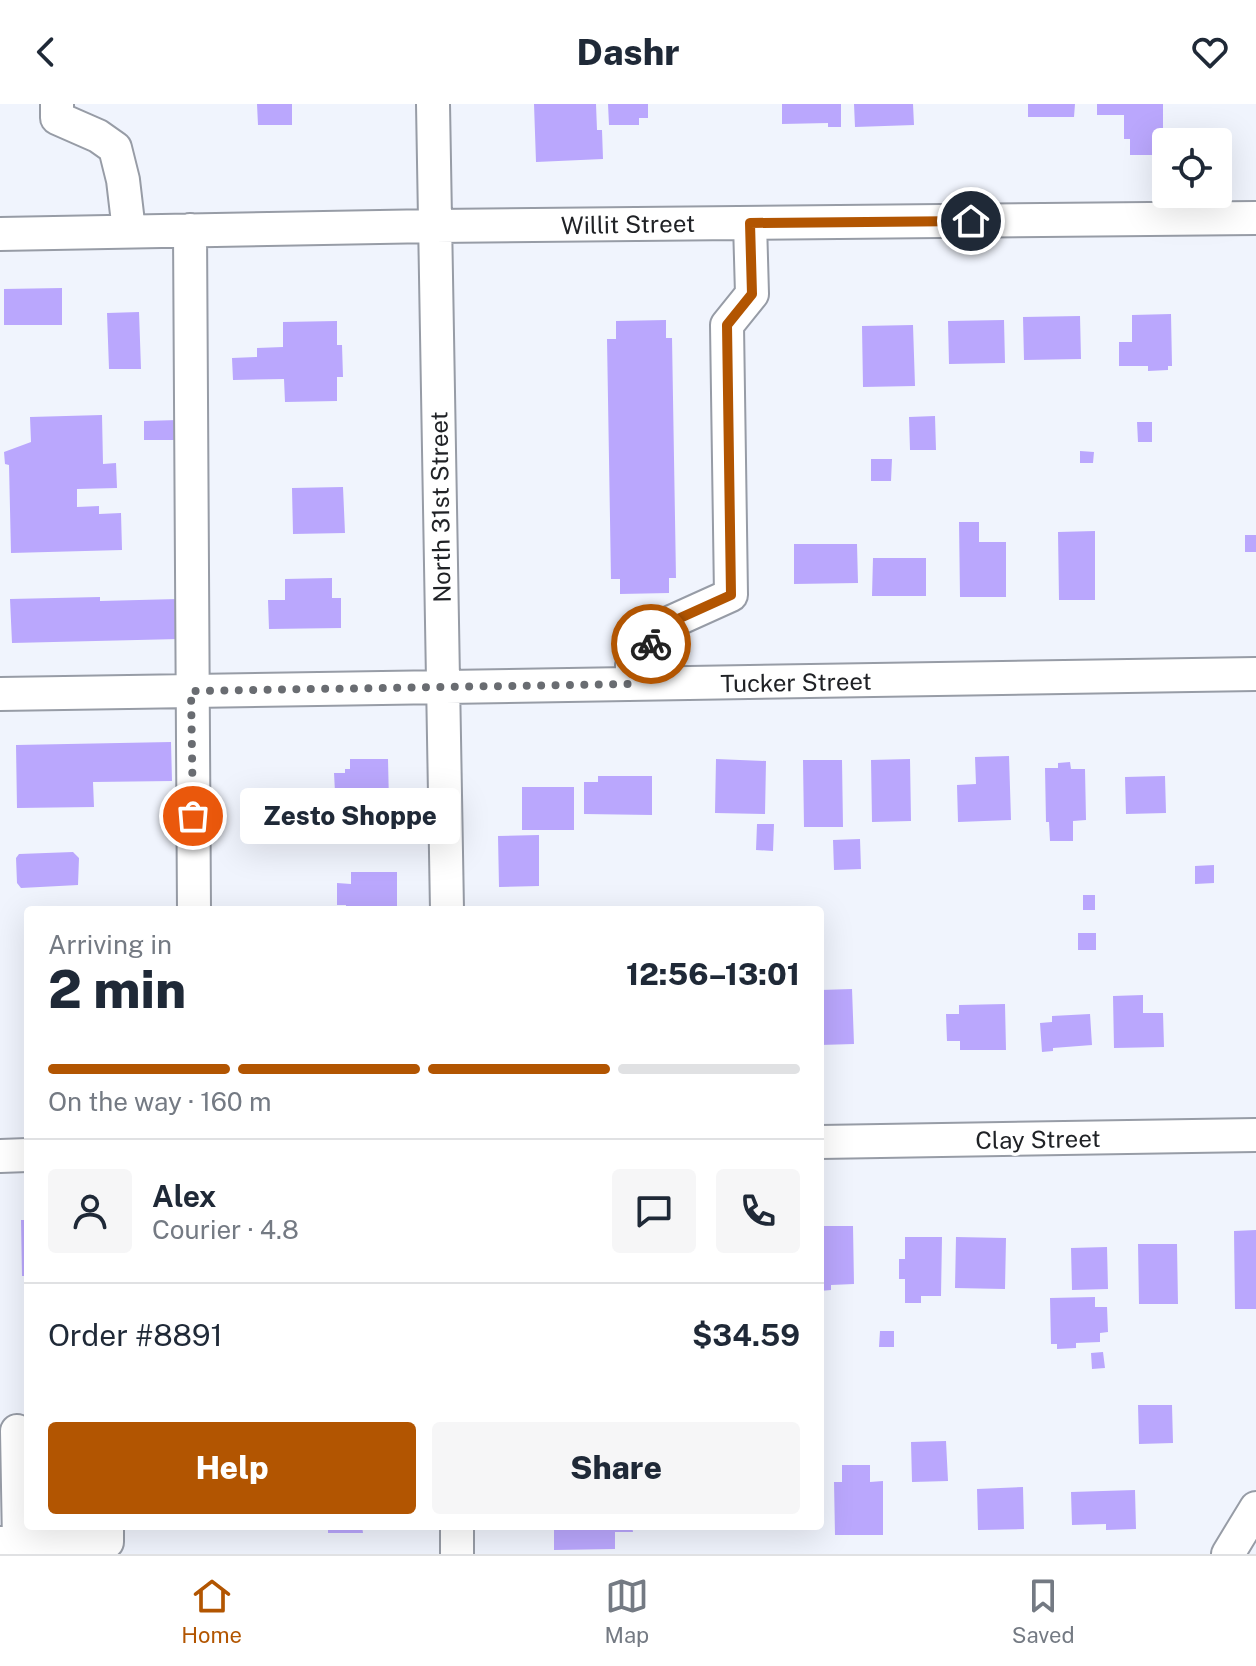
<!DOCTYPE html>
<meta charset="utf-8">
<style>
body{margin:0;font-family:"Public Sans",sans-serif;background:#f6f6f7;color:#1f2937;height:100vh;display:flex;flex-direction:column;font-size:30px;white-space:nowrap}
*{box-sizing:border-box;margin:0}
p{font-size:26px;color:#747a83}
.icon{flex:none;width:44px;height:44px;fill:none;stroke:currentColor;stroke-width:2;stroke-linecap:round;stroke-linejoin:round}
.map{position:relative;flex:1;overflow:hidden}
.panel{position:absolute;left:24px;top:802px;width:800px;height:624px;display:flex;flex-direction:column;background:#fff;border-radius:8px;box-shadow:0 8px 32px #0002}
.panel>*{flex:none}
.buttons{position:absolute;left:1152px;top:24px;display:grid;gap:16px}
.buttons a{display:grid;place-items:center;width:80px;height:80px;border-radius:8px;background:#fff;box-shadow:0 8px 32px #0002;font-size:40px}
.pin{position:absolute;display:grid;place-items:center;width:68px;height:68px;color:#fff;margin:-34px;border:4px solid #fff;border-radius:50%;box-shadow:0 2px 8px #0007}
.courier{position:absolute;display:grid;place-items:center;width:80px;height:80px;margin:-40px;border:6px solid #b25501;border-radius:50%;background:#fff;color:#222;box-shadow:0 2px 10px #0007}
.bubble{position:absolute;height:56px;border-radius:8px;background:#fff;box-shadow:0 8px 32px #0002;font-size:26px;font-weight:800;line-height:56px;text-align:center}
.summary em{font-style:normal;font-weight:800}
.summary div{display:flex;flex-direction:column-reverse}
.summary{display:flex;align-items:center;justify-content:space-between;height:136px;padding:0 24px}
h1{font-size:52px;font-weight:800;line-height:60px}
.bar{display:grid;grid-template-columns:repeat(4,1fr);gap:12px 8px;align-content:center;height:96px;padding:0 24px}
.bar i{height:10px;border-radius:6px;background:#e0e1e3}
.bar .active{background:#b25501}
.bar p{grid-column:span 4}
.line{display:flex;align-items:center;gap:20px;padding:0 24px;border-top:2px solid #e0e1e3}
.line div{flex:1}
.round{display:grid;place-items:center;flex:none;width:84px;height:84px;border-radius:8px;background:#f6f6f7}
.primary-button{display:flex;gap:16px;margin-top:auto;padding:16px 24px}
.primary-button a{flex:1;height:92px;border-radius:8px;background:#b25501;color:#fff;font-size:32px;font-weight:800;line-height:92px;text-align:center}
.primary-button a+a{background:#f6f6f7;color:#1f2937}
header{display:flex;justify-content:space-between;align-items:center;height:104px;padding:0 24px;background:#fff;font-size:36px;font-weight:800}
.tab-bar{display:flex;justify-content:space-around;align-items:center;height:112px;border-top:2px solid #e0e1e3;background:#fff;font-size:22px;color:#747a83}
.tab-bar a{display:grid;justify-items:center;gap:4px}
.tab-bar .active{color:#b25501}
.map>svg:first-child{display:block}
</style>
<header><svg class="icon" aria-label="back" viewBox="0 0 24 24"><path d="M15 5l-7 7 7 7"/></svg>Dashr<svg class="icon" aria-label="heart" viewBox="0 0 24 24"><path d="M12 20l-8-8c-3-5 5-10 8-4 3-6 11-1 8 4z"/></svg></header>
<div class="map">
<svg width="1256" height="1450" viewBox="0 0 1256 1450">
<rect width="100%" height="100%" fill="#f0f4fd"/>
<path fill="#baa7fd" d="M257 0H292V21H258Z
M534 0H596L597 26H602L603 55 536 58Z
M608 0H648V14H639V21H609Z
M782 0H841V23H828V19L782 20Z
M854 0H913L914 21 855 23Z
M1028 0H1075L1074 13H1028Z
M1097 0H1163V51H1130V35H1124V11H1097Z
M62 184V221H4V185Z
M139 208 141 265H109L107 209Z
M1171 210 1172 262H1168V266L1148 267V262H1119V238H1132V211Z
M1080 212 1081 255 1024 256 1023 213Z
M666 216V234H672L676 474H669V489L620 490V475H611L607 235H616V217Z
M1004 216 1005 259 949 260 948 217Z
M337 217V241H342L343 273H337V297L285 298 284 275 233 276 232 254 257 253V244L283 243V218Z
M913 221 915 282 863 283 862 222Z
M102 311 103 360 116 359 117 384 77 385V403L99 402V410L121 409 122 446 11 449 9 361 5 360 4 348 31 338 30 313Z
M935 312 936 346H910L909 313Z
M178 316 179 336H144V317Z
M1137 318H1152V338H1138Z
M1080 347 1094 348 1093 359H1080Z
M871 355H892L891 377H871Z
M343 383 345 429 293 430 292 384Z
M959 418H979V438H1006V493H960Z
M1095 427V496H1059L1058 428Z
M1245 431H1256V448H1245Z
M794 440H857L858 479 794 480Z
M873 454H926V492H872Z
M332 474V494H341V524L269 525 268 496H285V475Z
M100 493V497L178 495 179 535 12 539 10 495Z
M171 638 172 677 93 678 94 703 17 704 16 641Z
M1009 652 1011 716 958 718 957 681 976 680 975 653Z
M350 655H388L389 699 350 700V688H335L334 669H345V665H350Z
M716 655 766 657 765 710 715 709Z
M910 655 911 717 872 718 871 656Z
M803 656H842L843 723H804Z
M1070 658 1071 665H1085L1086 716 1073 717V737H1050L1049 718H1046L1045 664H1058V659Z
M598 672H652V711L584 710V678H598Z
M1165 672 1166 709 1126 710 1125 673Z
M522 683H574V726H522Z
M267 692H300L301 723 268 724Z
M307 696H331L332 726H308Z
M757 720H774L773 747 756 746Z
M539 731V782L499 783 498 732Z
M860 735 861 765 834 766 833 736Z
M73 748 79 754 78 781 21 784 17 779 16 754 19 750Z
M1214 761V779L1195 780V762Z
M351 768H397V806H346V801H337V779L351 780Z
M1083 791H1095V806H1083Z
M1078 829H1096V846H1078Z
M852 885 854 940 820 941V886Z
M1143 891V909H1163L1164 943 1114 944 1113 892Z
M1005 900 1006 946H960V937H947L946 910H959V901Z
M1090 910 1092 941 1053 944V947L1042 948 1040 919 1052 918V912Z
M21 1116H28V1172H22Z
M820 1122H853L854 1180 831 1181V1186L820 1187Z
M1256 1126V1205H1235L1234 1127Z
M905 1133H942L941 1192H921V1199H905V1175H899V1155H905Z
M956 1133 1006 1134 1005 1185 955 1184Z
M1138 1140H1177L1178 1200H1139Z
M1107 1143 1108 1185 1072 1186 1071 1144Z
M1095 1193V1203H1107L1108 1228 1100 1229V1238L1076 1239V1244L1057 1245V1240H1051L1050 1194Z
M880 1227H894V1243H879Z
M1103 1248 1105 1264 1092 1265 1091 1249Z
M1138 1301H1172L1173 1339 1139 1340Z
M946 1337 948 1377 912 1378 911 1338Z
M842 1361H870V1378L883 1377V1431H835L834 1378H842Z
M1023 1383 1024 1425 978 1426 977 1385Z
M1135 1386 1136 1425 1106 1426V1420L1072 1421 1071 1388Z
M328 1422H362L363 1429H328Z
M554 1422H632L633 1428H615V1445L554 1446Z"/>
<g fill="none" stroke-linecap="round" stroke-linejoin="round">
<g stroke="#979ca6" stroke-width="36">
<path id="minor" d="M57 0V14L98 32 115 44 123 76 129 127
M433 0 447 806
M190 126 194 806
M0 130 435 122 1256 114
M632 580V562L669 519 731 491 727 221 752 190 750 119
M0 590 1256 570
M820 1038 1256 1031
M0 1052 28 1051
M457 1422V1450
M19 1438H107V1422
M0 1439 19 1438 17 1327
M1228 1450 1256 1404"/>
</g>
<use href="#minor" stroke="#fff" stroke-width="32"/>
</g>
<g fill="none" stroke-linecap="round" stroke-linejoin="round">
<path stroke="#696c71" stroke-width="8" stroke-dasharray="0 14.4" d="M193 712 191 587 632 580V562L651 540"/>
<path stroke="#b25501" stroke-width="10" d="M651 540 669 519 731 491 727 221 752 190 750 119 971 117"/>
</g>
<g text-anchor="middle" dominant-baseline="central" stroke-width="7" stroke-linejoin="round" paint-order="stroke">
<g font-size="24" fill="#202226" stroke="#fff">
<text transform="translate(628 120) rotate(-1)">Willit Street</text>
<text transform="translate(440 403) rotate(-91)">North 31st Street</text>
<text transform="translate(796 578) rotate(-1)">Tucker Street</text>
<text transform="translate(1038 1035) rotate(-1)">Clay Street</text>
</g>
</g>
</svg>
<div class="buttons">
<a><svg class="icon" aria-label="locate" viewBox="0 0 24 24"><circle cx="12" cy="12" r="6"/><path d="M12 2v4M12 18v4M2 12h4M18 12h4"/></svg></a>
</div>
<div class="pin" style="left:193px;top:712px;background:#ea580c"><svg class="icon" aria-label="bag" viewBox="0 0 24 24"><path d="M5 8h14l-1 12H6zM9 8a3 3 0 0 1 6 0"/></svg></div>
<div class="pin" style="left:971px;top:117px;background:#1f2937"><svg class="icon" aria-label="home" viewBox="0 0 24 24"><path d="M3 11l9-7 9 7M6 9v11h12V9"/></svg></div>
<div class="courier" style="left:651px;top:540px"><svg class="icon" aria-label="bike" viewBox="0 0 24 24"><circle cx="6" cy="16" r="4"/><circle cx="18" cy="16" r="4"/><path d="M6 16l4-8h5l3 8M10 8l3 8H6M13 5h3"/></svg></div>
<div class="bubble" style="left:240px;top:684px;width:220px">Zesto Shoppe</div>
<section class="panel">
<div class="summary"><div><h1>2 min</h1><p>Arriving in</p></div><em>12:56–13:01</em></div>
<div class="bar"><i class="active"></i><i class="active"></i><i class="active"></i><i></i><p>On the way · 160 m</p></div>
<div class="line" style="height:144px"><a class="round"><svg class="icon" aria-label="person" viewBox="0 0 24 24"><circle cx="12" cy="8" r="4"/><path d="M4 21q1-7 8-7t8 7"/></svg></a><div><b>Alex</b><p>Courier · 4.8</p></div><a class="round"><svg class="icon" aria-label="chat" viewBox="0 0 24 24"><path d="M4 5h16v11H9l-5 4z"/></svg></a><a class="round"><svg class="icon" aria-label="phone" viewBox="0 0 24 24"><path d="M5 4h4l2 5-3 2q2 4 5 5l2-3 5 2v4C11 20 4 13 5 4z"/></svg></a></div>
<div class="line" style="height:104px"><div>Order #8891</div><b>$34.59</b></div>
<div class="primary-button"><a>Help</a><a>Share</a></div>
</section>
</div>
<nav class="tab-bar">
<a class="active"><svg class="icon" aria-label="home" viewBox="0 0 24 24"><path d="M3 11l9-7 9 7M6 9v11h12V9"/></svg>Home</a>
<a><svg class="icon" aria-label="map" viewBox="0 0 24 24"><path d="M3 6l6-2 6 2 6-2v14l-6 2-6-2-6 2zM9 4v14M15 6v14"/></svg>Map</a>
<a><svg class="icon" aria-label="saved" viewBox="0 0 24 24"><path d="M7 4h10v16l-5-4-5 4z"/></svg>Saved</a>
</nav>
